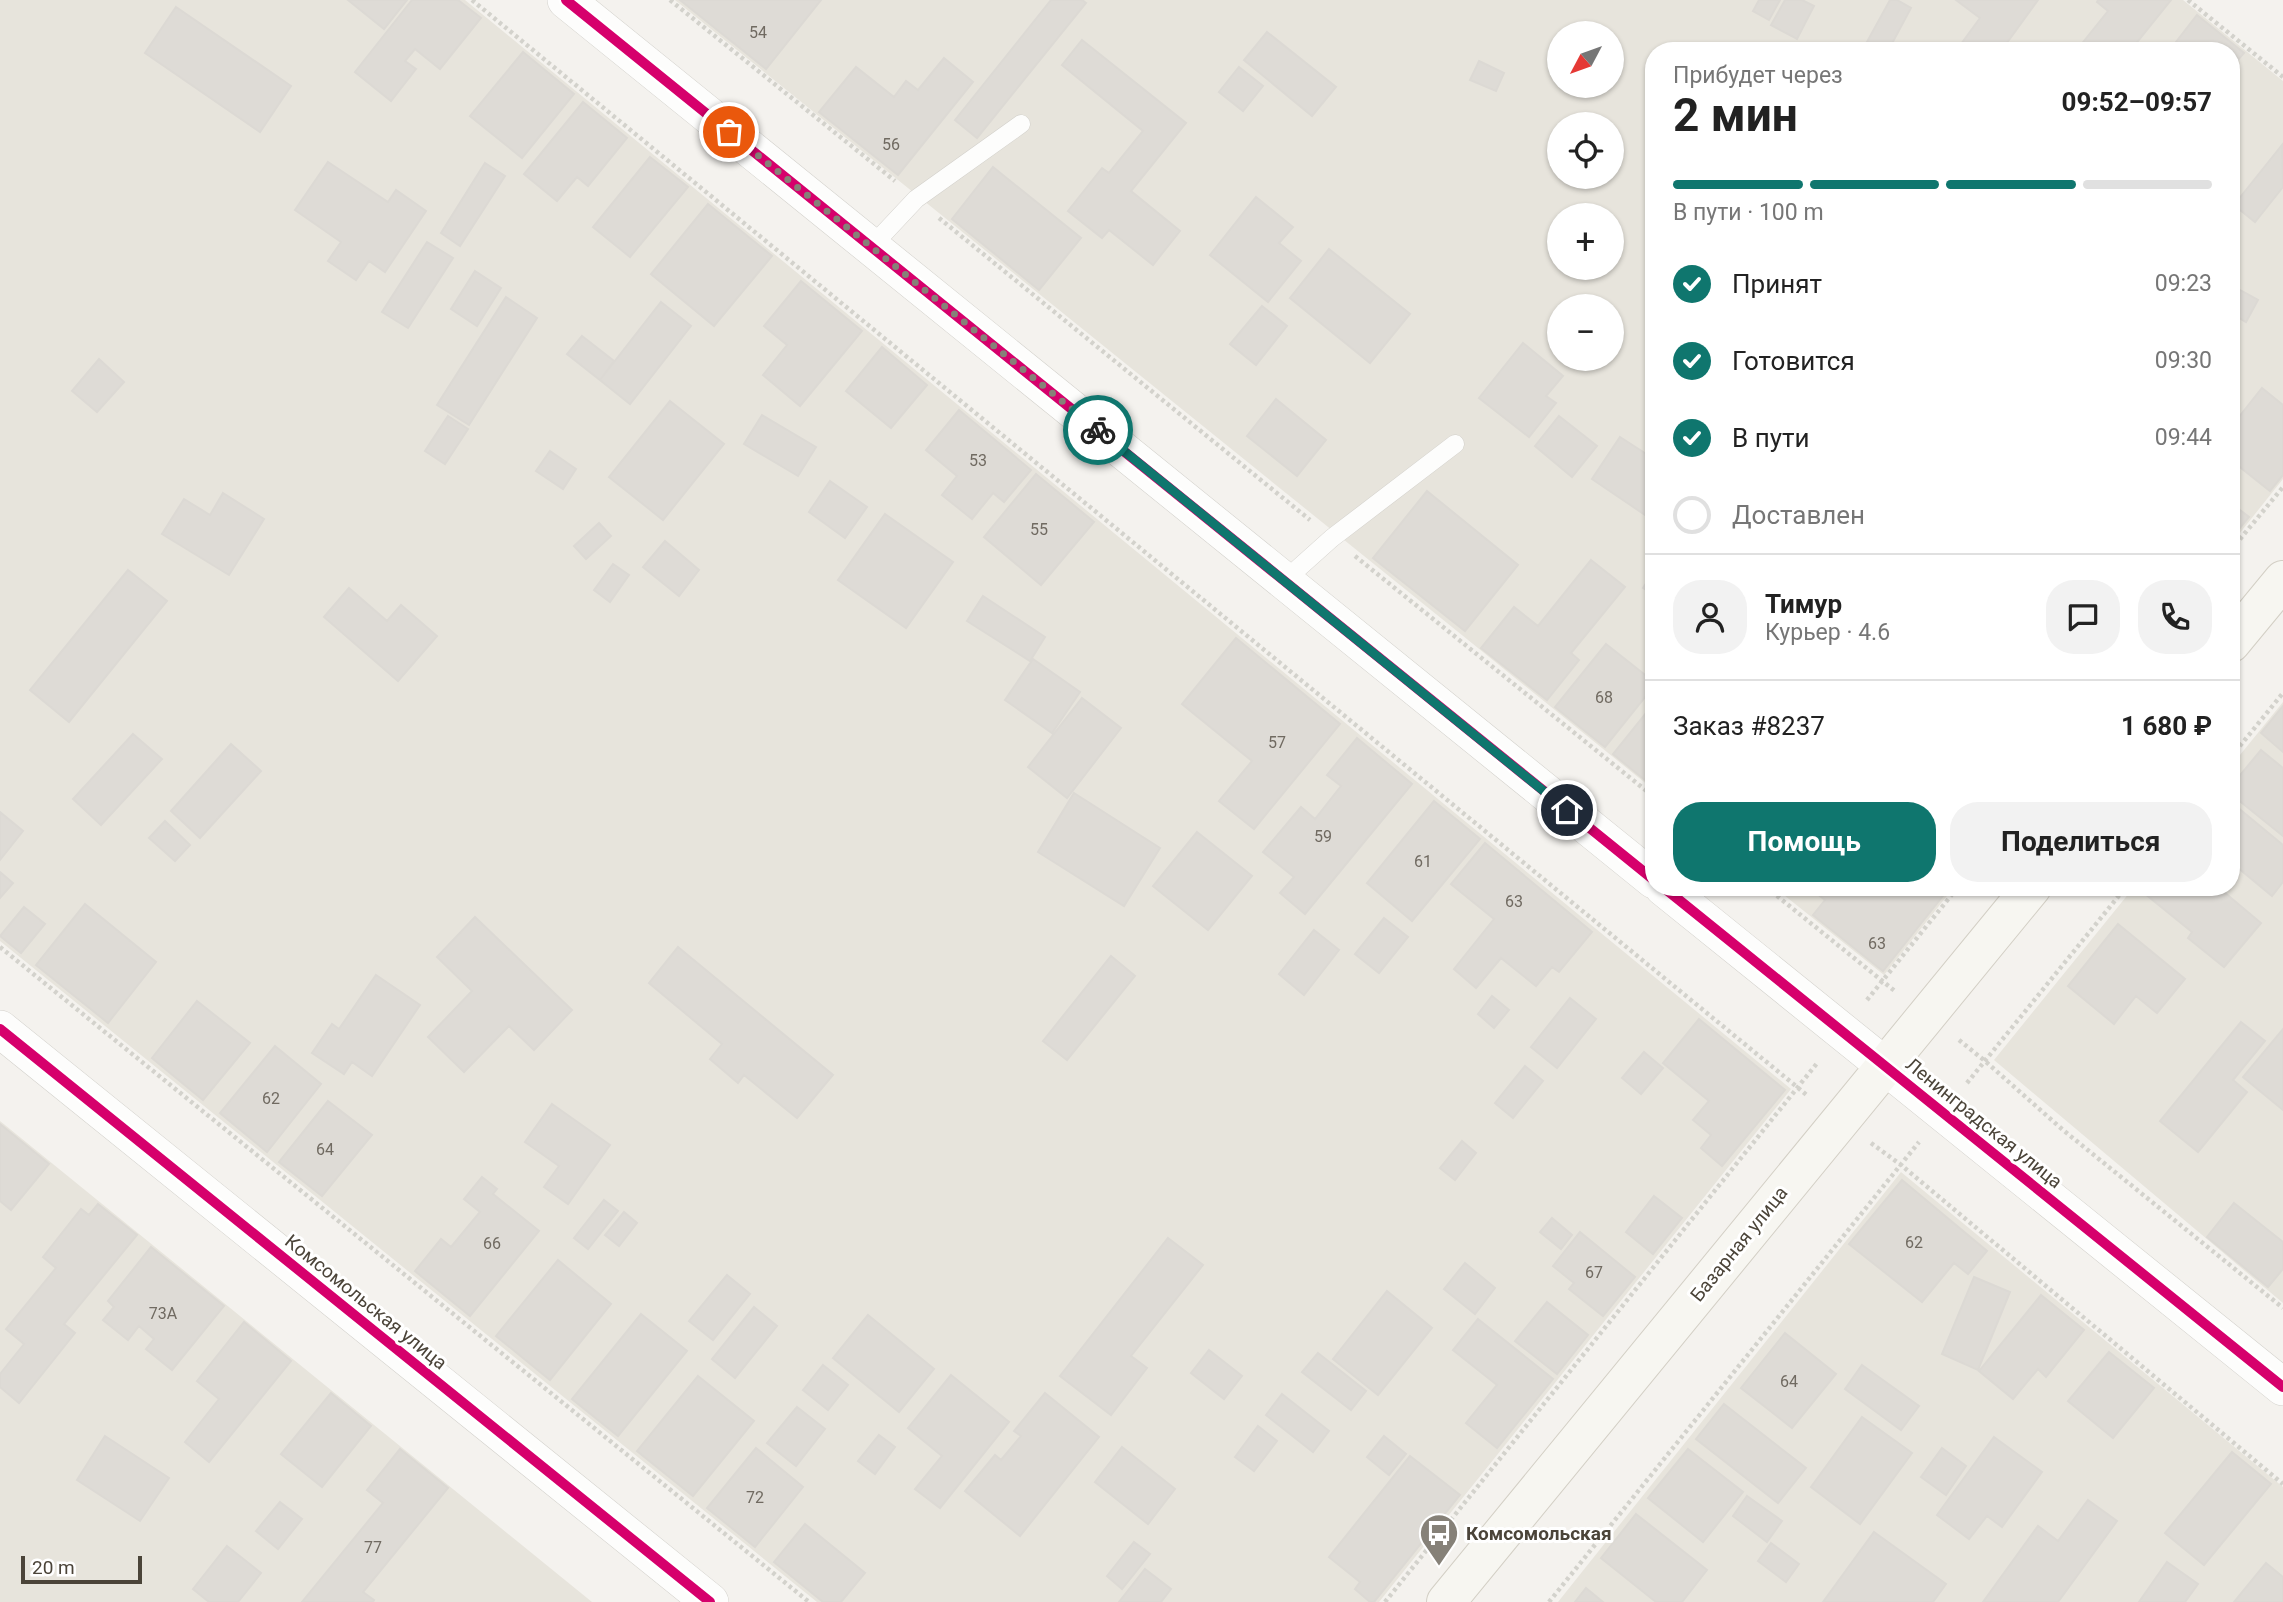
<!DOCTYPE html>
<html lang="ru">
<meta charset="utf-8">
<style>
body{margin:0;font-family:Roboto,sans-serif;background:#f2f2f2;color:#222;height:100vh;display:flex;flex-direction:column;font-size:26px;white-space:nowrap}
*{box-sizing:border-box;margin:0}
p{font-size:23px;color:#767676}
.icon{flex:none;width:38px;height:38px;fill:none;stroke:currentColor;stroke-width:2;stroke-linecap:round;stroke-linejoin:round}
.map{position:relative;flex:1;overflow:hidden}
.side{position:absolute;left:1645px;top:42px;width:595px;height:854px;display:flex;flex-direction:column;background:#fff;border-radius:28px;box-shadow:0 2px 5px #0004}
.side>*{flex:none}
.needle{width:46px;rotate:229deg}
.buttons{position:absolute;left:1547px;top:21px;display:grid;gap:14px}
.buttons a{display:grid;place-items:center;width:77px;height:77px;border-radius:50%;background:#fff;box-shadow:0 2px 5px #0004;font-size:35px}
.scale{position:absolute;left:21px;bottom:18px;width:121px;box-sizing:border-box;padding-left:7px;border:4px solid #4b4439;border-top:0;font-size:19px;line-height:24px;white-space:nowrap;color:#4b4439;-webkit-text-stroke:5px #fff;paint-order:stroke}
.pin{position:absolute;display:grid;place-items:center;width:60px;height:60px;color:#fff;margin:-30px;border:4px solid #fff;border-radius:50%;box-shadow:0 2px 7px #0007}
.courier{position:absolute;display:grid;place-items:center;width:70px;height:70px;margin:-35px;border:5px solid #0f766e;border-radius:50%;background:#fff;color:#222;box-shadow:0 2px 9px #0007}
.overview em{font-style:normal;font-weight:700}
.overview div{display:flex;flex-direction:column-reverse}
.overview{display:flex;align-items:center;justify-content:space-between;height:119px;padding:0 28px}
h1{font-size:46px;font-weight:700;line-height:52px}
.bar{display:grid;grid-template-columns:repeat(4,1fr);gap:10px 7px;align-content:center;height:84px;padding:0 28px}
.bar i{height:9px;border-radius:5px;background:#e0e0e0}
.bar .current{background:#0f766e}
.bar p{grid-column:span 4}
.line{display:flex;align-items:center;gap:18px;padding:0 28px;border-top:2px solid #e0e0e0}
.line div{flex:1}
.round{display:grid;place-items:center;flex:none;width:74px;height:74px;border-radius:28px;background:#f2f2f2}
ol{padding:0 28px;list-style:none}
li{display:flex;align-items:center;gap:21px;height:77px}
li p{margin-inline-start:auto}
li .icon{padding:7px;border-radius:50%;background:#0f766e;color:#fff;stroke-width:4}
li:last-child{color:#767676}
li i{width:38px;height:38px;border:4px solid #e0e0e0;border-radius:50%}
.cta{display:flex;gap:14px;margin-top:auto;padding:14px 28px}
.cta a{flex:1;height:80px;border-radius:28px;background:#0f766e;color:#fff;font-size:28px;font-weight:700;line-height:80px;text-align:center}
.cta a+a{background:#f2f2f2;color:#222}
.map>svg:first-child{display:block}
</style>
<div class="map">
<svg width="2283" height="1602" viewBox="0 0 2283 1602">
<rect width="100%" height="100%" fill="#f4f2ee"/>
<path fill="#e7e4dc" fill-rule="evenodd" d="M0 0H465L1791 1089 1379 1602H817L0 941Z
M675 0H2183L2283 81V479L2231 544V51H1654V790ZM1559 33H1612V86H1559ZM1559 124H1612V177H1559ZM1559 215H1612V268H1559ZM1559 306H1612V359H1559Z
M2283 702V1303L1994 1060 2134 887H2231V766Z
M1774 887H1954L1884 975Z
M0 1121 592 1602H0Z
M1901 1172 2283 1487V1602H1558Z"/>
<path fill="#dedbd6" stroke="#dcd9d4" stroke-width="2" d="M348 0H407L384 29Z
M412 0H458L481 18 440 69 415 49 405 61 416 69 391 101 355 72Z
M680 0H821L766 69Z
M1051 0H1082L1086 3 977 138 955 120Z
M1759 0H1780L1769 20 1753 11Z
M1785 0H1802L1814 6 1797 39 1771 25Z
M1890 0H1897L1911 8 1888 51H1862Z
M1956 0H2038L2001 51H1970L1961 44 1980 18Z
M2098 0H2171L2130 51H2076L2108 11 2097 2Z
M176 7 291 86 260 132 145 53Z
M2197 15 2244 53 2231 68V51H2169Z
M1267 32 1336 87 1312 116 1244 60Z
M1082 40 1186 123 1131 191 1180 231 1153 265 1109 230 1102 238 1068 211 1102 168 1109 173 1143 131 1062 65Z
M523 52 574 94 522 158 470 116Z
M944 58 973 82 898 175 819 112 856 67 894 97 906 81 918 90Z
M1479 61 1504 73 1496 91 1470 80Z
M1239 67 1263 86 1243 111 1219 92Z
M583 102 627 138 588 186 577 177 557 201 524 174Z
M2282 145 2283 187 2255 222 2234 205Z
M650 157 688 187 630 257 593 227Z
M328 162 388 202 396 190 426 211 385 272 369 261 356 280 328 261 341 242 295 210Z
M485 163 505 176 460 246 441 233Z
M993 167 1081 238 1039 290 952 219Z
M1256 197 1293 227 1279 243 1301 261 1268 302 1210 255Z
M708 204 772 256 714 326 651 274Z
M427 242 453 258 408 328 382 312Z
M1329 249 1410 314 1370 363 1290 298Z
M475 271 501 288 477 326 451 309Z
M801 281 862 331 800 406 763 375 787 345 764 326Z
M2231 285 2258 300 2246 322 2231 313Z
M506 297 537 318 469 425 437 405Z
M661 302 691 326 630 404 600 380Z
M1262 306 1287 326 1256 365 1230 344Z
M582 336 614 361 600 380 567 354Z
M1523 343 1563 376 1546 396 1556 403 1529 437 1479 398Z
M882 347 927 385 891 428 846 391Z
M99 359 124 382 97 412 72 391Z
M2262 388 2283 405V475L2270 491 2231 460V427Z
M1276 399 1326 440 1297 476 1247 436Z
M670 401 724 444 663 520 609 477Z
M959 410 1031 470 1004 502 993 493 972 519 942 495 957 476 926 450Z
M762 415 816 447 798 476 744 444Z
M448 416 468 429 445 464 425 451Z
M1559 416 1597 446 1572 477 1535 446Z
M1620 437 1654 459V521L1592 479Z
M550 451 576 469 563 489 536 471Z
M1036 474 1094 522 1041 585 984 537Z
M830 481 867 507 845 538 809 512Z
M1427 491 1518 565 1465 631 1373 558Z
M223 493 264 519 229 575 162 534 184 499 210 515Z
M2231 503 2249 517 2231 539Z
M885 514 953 562 906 628 838 580Z
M599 523 611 536 586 559 574 546Z
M665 541 699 570 679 596 643 567Z
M1591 560 1625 587 1571 653 1579 660 1547 700 1481 648 1514 607 1538 626Z
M613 564 629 575 610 602 594 590Z
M128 570 167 601 69 722 30 690Z
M1654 571V595L1643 588Z
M349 588 387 621 401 605 437 636 398 681 324 617Z
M983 596 1045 637 1030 661 967 621Z
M1236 638 1340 724 1254 829 1219 801 1252 761 1182 704Z
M1606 644 1654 682V686L1605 747 1555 707Z
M1033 659 1080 692 1052 733 1005 700Z
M1082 698 1121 728 1067 798 1028 767Z
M1654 703V782L1651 785 1613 754Z
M2283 706V752L2261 733Z
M133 734 162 759 101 825 73 799Z
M1357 738 1412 784 1305 914 1280 893 1294 877 1263 852 1301 807 1315 819 1341 786 1327 775Z
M231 744 261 771 200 838 171 811Z
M2261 750 2283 768V836L2231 794V786Z
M1074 793 1160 848 1124 906 1038 852Z
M1434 801 1480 839 1412 921 1367 883Z
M2231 802 2283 845V882L2272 896 2231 862Z
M0 812 23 831 0 860Z
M165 821 190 845 175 861 149 838Z
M1197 832 1252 876 1208 930 1153 886Z
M1485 843 1592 932 1559 972 1552 967 1536 986 1501 958 1476 988 1454 969 1494 919 1451 884Z
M0 872 13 883 0 898Z
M1814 887H1876L1881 891 1884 887H1950L1883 971 1813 915 1825 900 1812 890Z
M2149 887H2218L2261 923 2224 967 2188 938 2192 932 2144 893Z
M85 904 156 962 108 1023 36 965Z
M24 907 45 924 21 953 0 936Z
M475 917 572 1010 534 1050 509 1026 464 1072 428 1037 472 991 437 957Z
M1384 918 1408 937 1379 973 1355 954Z
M2118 924 2185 979 2157 1013 2136 996 2114 1024 2068 986Z
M1314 930 1339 950 1304 995 1279 974Z
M678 947 833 1075 797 1118 744 1075 738 1083 710 1059 722 1044 649 983Z
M1111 956 1135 976 1067 1060 1043 1041Z
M376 975 420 1005 372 1076 352 1062 344 1074 312 1053 332 1024 339 1029Z
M1492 996 1509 1010 1494 1028 1478 1014Z
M1570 998 1596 1019 1557 1068 1531 1047Z
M197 1001 250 1043 203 1100 152 1058Z
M1699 1019 1785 1090 1722 1166 1701 1148 1711 1135 1693 1120 1709 1101 1663 1063Z
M2241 1022 2265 1041 2233 1080 2247 1092 2198 1152 2160 1121Z
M2283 1029V1110L2243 1077Z
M275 1046 321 1084 267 1152 220 1113Z
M1644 1052 1663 1068 1641 1094 1622 1078Z
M1525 1066 1543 1081 1513 1118 1495 1103Z
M328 1101 372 1135 322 1196 279 1162Z
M552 1104 610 1145 568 1204 544 1187 559 1166 525 1142Z
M0 1124 49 1164 11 1210 0 1201Z
M1462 1141 1476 1153 1455 1180 1440 1168Z
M482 1177 497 1189 493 1194 539 1231 470 1316 415 1271 441 1239 451 1247 480 1212 464 1199Z
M1902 1180 1987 1251 1968 1274 1954 1263 1922 1302 1849 1244Z
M1654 1196 1682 1218 1653 1254 1626 1232Z
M604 1200 618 1211 588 1249 574 1238Z
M2234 1203 2283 1242V1269L2268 1287 2207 1237Z
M98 1204 137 1235 64 1324 75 1333 19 1403 0 1387V1374L24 1344 6 1329 56 1268 43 1257 81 1209 89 1215Z
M624 1212 637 1223 619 1246 605 1235Z
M1552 1218 1572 1235 1561 1249 1540 1232Z
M1580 1232 1635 1277 1603 1316 1569 1289 1574 1283 1553 1266Z
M1168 1238 1203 1265 1131 1356 1147 1368 1111 1415 1060 1376Z
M151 1247 224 1306 172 1370 146 1349 154 1339 139 1326 128 1340 103 1320 114 1307 108 1301Z
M558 1260 611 1304 550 1380 496 1336Z
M1465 1263 1495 1288 1475 1314 1444 1289Z
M727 1275 750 1294 713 1340 689 1321Z
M1974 1277 2010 1292 1978 1370 1942 1354Z
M1387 1291 1432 1328 1378 1395 1333 1359Z
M2041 1295 2084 1330 2046 1377 2038 1369 2013 1399 1979 1371Z
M1547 1302 1588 1335 1557 1374 1515 1341Z
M754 1307 777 1326 735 1378 712 1359Z
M641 1314 687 1351 618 1436 572 1399Z
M868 1315 934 1369 899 1412 833 1358Z
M1478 1319 1553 1379 1497 1448 1466 1423 1497 1385 1453 1350Z
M244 1322 291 1361 209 1462 185 1442 219 1399 197 1381Z
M1785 1333 1836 1374 1792 1428 1741 1388Z
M1209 1350 1242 1376 1224 1399 1191 1373Z
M2109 1352 2154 1388 2113 1438 2068 1401Z
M1318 1353 1366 1391 1351 1410 1302 1372Z
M823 1365 848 1385 828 1410 803 1390Z
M1862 1365 1919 1406 1901 1430 1845 1389Z
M951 1375 1009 1422 940 1508 915 1489 942 1456 908 1428Z
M698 1376 754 1421 693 1496 637 1451Z
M331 1393 371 1426 322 1487 281 1454Z
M1045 1393 1099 1437 1020 1536 965 1491 995 1455 1001 1460 1021 1436 1014 1431Z
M1282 1394 1329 1431 1313 1452 1266 1415Z
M1724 1404 1806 1468 1778 1503 1696 1439Z
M797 1407 825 1429 796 1466 767 1443Z
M1862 1417 1912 1453 1860 1524 1811 1487Z
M1258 1426 1277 1441 1254 1471 1235 1457Z
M879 1435 895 1447 875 1474 858 1461Z
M105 1436 169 1478 140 1521 77 1480Z
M1384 1436 1406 1454 1389 1475 1367 1457Z
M1994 1437 2042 1472 2002 1527 1987 1516 1969 1539 1937 1515Z
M1122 1447 1175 1489 1148 1524 1095 1482Z
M756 1448 803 1487 755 1547 707 1508Z
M1942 1448 1966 1466 1946 1495 1921 1477Z
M400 1449 448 1488 363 1592 374 1600 373 1602H302L383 1503 367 1490Z
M1688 1449 1743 1492 1703 1542 1648 1498Z
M2232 1452 2271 1484 2204 1565 2165 1533Z
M1410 1456 1460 1495 1374 1602H1370L1355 1589 1360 1582 1329 1557Z
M1747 1496 1782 1521 1767 1542 1733 1516Z
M2088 1500 2117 1521 2058 1602H1983L2038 1526 2058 1541Z
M280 1502 302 1519 278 1549 256 1531Z
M1636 1514 1707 1570 1682 1602H1656L1601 1558Z
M805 1524 865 1573 841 1602H823L774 1562Z
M1874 1532 1946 1584 1933 1602H1823Z
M1134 1542 1150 1554 1122 1589 1107 1576Z
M1771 1543 1799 1564 1786 1582 1758 1561Z
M227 1546 261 1573 238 1602H209L193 1589Z
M2167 1562 2198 1584 2185 1602H2139Z
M2266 1563 2283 1577V1602H2234Z
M1145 1569 1171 1589 1161 1602H1119Z
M1586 1588 1603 1602H1575Z"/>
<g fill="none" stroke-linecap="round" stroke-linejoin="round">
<g stroke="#d2d0cb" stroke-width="19">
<path id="service" d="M871 247 916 199 1021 124
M1284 581 1332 538 1455 444"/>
</g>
<g stroke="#d2d0cb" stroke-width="38">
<path id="minor" d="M566 0 1654 880
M1663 887 2283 1387
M0 1029 710 1602"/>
</g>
<g stroke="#d3cfc5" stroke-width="40">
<path id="secondary" d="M2231 643 2283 580
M1446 1602 2032 887"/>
</g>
<path stroke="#d3d2cc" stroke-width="4.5" stroke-dasharray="3.5 3.5" stroke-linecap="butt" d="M472 0 1808 1096
M670 0 895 181
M2188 0 2283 77
M939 218 1310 520
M2231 550 2283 487
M1355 556 1654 797
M2231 757 2283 693
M1766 887 1896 992
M0 947 809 1602
M1867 1000 1958 887
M1959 1040 1985 1061 2063 1130 2283 1308
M1967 1083 2126 887
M1871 1143 1901 1165 2283 1484
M1385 1602 1818 1062
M1549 1602 1919 1142"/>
<use href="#service" stroke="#fdfdfc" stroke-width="18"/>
<use href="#minor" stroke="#fdfdfc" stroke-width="37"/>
<use href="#secondary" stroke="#f7f6f1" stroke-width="38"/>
<g stroke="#fff" stroke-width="15">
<path id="cycleway" d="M566 0 1654 880
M1663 887 2283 1387
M0 1029 710 1602"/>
</g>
<use href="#cycleway" stroke="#d6006c" stroke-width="10"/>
</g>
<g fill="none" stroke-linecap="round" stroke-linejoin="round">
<path stroke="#868178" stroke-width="7" stroke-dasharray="0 12.6" d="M729 132 1098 430"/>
<path stroke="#0f766e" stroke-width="9" d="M1098 430 1567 810"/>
</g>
<defs>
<g id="bus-pin" transform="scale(2.0125)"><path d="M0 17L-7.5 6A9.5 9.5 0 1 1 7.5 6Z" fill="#868178" stroke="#fff"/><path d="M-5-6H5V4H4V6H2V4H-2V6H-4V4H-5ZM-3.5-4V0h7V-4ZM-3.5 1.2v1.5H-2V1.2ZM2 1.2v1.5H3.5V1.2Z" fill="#fff"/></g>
</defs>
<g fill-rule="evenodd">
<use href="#bus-pin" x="1439" y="1533"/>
</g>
<g text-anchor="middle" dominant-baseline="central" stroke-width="6" stroke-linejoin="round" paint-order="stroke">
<g font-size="16" fill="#706a61">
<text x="758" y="32">54</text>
<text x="891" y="144">56</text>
<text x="978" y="460">53</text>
<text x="1039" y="529">55</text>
<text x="1604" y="697">68</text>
<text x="1277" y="742">57</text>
<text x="1323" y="836">59</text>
<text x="1423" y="861">61</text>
<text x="1514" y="901">63</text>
<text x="1877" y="943">63</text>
<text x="271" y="1098">62</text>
<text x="325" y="1149">64</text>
<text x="1914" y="1242">62</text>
<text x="492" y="1243">66</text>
<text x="1594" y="1272">67</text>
<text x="163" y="1313">73А</text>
<text x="1789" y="1381">64</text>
<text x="755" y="1497">72</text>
<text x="373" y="1547">77</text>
</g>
<g font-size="19" fill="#4b4439" stroke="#fff">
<text transform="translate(1984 1123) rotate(39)">Ленинградская улица</text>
<text transform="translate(1739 1244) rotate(-51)">Базарная улица</text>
<text transform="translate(366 1302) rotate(39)">Комсомольская улица</text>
</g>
<g font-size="19" font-weight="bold" fill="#4b4439" stroke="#fff" text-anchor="start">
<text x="1466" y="1533">Комсомольская</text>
</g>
</g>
</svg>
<div class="buttons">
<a><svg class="needle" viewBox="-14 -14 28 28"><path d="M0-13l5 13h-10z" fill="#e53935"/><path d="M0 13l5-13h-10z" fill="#767676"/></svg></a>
<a><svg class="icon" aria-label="locate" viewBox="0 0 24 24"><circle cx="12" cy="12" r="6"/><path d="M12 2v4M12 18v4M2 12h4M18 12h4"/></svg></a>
<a>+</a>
<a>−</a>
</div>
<div class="scale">20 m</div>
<div class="pin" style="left:729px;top:132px;background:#ea580c"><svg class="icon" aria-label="bag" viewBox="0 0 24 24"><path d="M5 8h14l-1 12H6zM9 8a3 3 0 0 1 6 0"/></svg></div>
<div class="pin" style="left:1567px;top:810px;background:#1f2937"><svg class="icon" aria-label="home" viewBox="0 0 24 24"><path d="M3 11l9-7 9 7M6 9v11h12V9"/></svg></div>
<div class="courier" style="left:1098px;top:430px"><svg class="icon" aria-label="bike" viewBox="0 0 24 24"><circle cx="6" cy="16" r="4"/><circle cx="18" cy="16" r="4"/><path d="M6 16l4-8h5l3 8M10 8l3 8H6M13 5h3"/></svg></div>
<section class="side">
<div class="overview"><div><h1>2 мин</h1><p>Прибудет через</p></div><em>09:52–09:57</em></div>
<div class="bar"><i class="current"></i><i class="current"></i><i class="current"></i><i></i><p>В пути · 100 m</p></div>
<ol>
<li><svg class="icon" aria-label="check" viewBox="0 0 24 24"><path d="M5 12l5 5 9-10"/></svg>Принят<p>09:23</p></li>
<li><svg class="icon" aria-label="check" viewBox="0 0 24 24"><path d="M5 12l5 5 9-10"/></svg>Готовится<p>09:30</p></li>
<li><svg class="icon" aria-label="check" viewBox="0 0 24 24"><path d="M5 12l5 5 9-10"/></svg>В пути<p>09:44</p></li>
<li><i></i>Доставлен</li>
</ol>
<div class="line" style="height:126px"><a class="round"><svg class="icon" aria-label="person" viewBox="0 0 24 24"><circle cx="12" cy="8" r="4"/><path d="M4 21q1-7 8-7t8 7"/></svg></a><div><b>Тимур</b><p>Курьер · 4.6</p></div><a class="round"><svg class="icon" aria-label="chat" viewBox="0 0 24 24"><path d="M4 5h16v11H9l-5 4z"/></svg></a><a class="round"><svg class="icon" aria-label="phone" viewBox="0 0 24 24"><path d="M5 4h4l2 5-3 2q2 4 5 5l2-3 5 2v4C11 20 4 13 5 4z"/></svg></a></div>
<div class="line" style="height:91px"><div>Заказ #8237</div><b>1 680 ₽</b></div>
<div class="cta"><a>Помощь</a><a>Поделиться</a></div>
</section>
</div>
